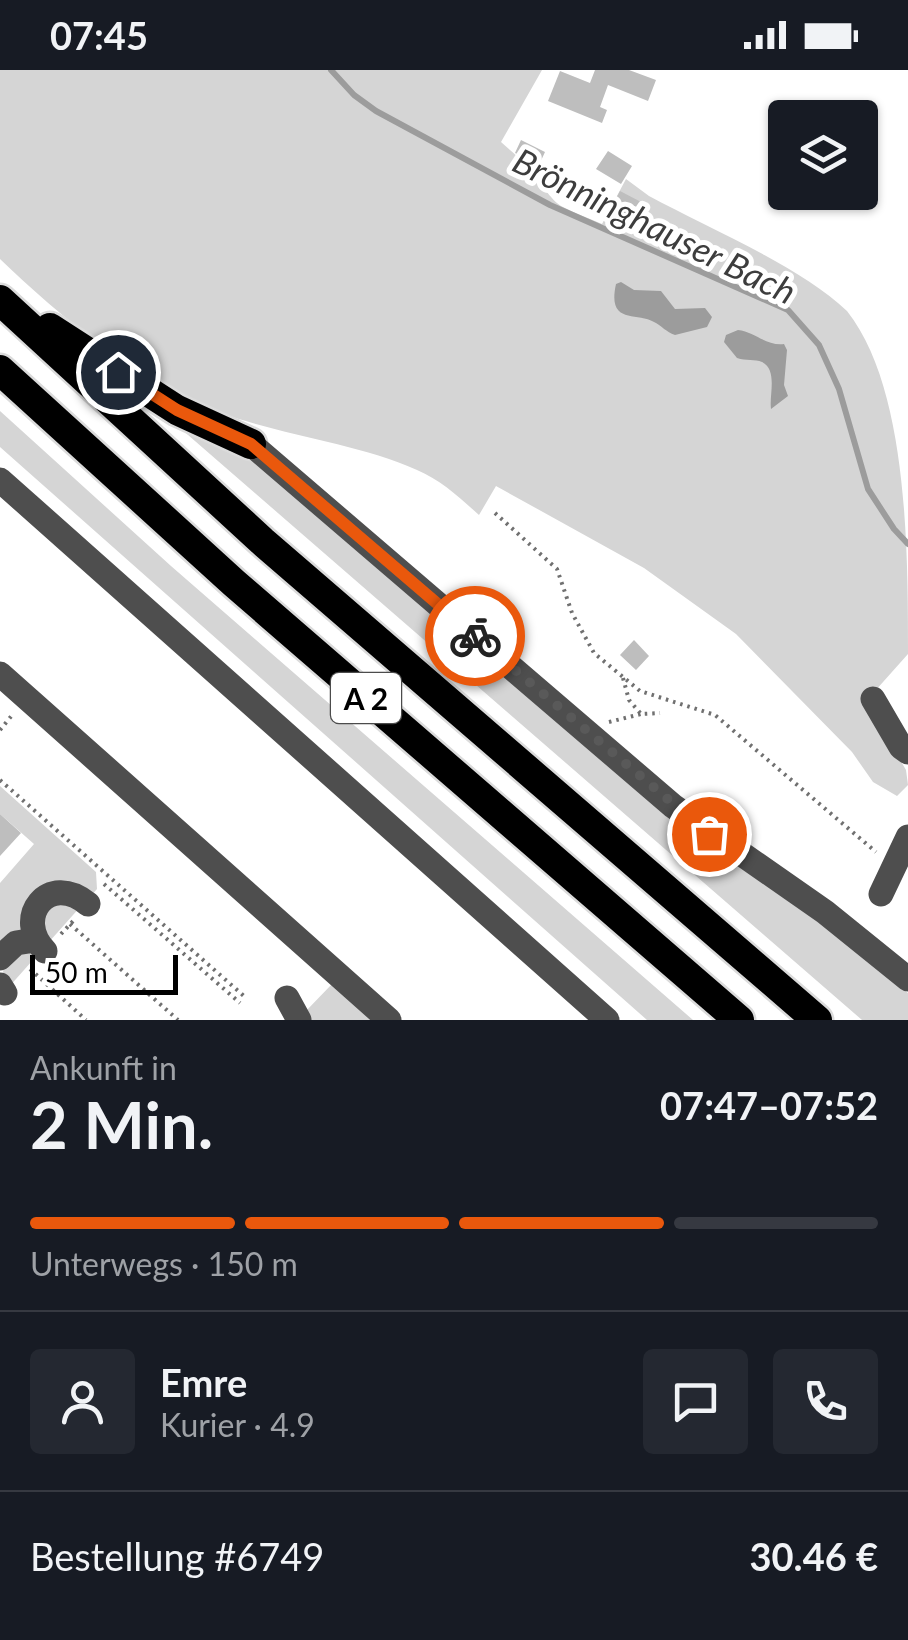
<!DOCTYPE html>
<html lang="de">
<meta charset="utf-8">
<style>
body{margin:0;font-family:Lato,sans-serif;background:#242831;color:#f1f3f6;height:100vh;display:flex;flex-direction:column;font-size:38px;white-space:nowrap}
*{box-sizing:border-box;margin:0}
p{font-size:32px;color:#9ea1a6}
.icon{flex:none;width:55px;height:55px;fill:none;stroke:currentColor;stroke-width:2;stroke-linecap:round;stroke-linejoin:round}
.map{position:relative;height:950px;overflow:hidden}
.details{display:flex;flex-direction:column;background:#171b24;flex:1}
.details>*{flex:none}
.tools{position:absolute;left:768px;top:30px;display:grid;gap:20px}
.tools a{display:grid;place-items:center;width:110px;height:110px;border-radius:10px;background:#171b24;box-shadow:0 2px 8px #0004;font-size:50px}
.scale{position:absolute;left:30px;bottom:25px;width:148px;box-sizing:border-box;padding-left:10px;border:5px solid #000;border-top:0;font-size:28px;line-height:35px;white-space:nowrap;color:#000;-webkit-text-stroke:8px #fff;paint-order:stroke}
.pin{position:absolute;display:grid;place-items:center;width:85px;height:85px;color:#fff;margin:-42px;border:5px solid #fff;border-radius:50%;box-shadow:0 2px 10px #0007}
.courier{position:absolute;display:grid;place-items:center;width:100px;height:100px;margin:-50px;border:8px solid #ea580c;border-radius:50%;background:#fff;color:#222;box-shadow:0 2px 12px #0007}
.summary em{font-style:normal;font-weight:700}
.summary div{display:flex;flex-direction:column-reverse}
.summary{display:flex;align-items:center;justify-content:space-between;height:170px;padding:0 30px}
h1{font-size:65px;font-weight:700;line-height:75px}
.bar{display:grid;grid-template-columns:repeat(4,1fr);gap:15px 10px;align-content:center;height:120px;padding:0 30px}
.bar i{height:12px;border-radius:8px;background:#363941}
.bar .on{background:#ea580c}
.bar p{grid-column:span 4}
.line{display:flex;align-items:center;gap:25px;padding:0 30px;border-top:2px solid #363941}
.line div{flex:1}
.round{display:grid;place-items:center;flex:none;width:105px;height:105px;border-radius:10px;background:#242831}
.status{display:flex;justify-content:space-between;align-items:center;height:70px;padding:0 50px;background:#171b24;direction:ltr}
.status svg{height:28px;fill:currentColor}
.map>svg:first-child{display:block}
</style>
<div class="status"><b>07:45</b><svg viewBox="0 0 49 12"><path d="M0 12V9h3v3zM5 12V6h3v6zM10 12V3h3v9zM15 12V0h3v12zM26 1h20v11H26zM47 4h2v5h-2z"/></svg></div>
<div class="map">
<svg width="908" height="950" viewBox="0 0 908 950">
<rect width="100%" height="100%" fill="#fff"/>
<path fill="#d5d5d5" d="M0 0H542L501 72 526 94 522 102C542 108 546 126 561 136 574 143 589 148 602 154L626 109 649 126C708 158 800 196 847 241 908 318 908 480 908 584L875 621 862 624 906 700 908 715 897 726 873 712 852 682 736 564 644 498 496 416 479 445C460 428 441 410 417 400 357 373 282 366 219 342 141 313 59 246 0 189Z
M0 341 171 496 693 950H647L0 377Z
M165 345 250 389 867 887 908 923V950H862Z
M0 716 96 802 97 819 90 827 68 815 27 863 0 877V813L34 774 0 744Z
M49 832 81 836 49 872 38 856Z
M13 881 40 882 8 918C0 902 2 895 13 881Z
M332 914 374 950H307L305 942Z"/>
<path fill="#9c9c9c" d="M621 212 634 220 661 221 675 239 705 238 712 247 707 257 675 265C666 262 662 256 654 252 636 242 607 255 616 214Z
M738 260C755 262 766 276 784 274L787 280 784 315 788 326 771 339C769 325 778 300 762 292 755 289 746 291 737 288L724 272 726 265Z"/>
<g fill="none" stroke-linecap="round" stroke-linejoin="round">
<path stroke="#9c9c9c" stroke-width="6" d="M331 0 354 25 376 41 550 135 788 240 819 275 839 319 868 419 894 459 908 474"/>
</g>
<path fill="#bebebe" d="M595 0H629L656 10 648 31 608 15 600 37 607 40 602 53 548 31 560 1 590 13Z
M521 70 545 82 539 95 515 83Z
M608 81 632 96 621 114 596 99Z
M570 110 585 118 580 127 565 118Z
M620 121 643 133 632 154 609 142Z
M634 570 649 586 636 600 620 585Z
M0 744 21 763 0 786Z"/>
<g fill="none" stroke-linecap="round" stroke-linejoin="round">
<g stroke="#dbdbdb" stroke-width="35">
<path id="highway" d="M0 230 262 471 817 950
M50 258 177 340 251 374
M0 300 234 513 739 950"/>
</g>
<path stroke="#707070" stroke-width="4" stroke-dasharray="2.5 5" stroke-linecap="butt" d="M495 443 557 499 572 543 594 583 640 621 715 645 876 782
M623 608 629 630 641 644 660 643
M609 652 641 644
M0 660 13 644
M0 710 245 927
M104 814 240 933
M70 854 178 950
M61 864 75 849
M30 899 86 950"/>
<path stroke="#4e4e4e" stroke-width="25" d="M251 374 673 736 825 842 908 909
M0 410 607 950
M0 604 389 950
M873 629 901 677 908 682
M881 824 908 767
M45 881C13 848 48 801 88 834
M0 888 16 873 35 870
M0 915 5 923
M287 928 299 950"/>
<use href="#highway" stroke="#000" stroke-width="30"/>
</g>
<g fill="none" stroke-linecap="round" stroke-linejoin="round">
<path stroke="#595959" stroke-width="10" stroke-dasharray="0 18" d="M475 566 709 764"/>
<path stroke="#ea580c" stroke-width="12" d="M118 302 177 340 251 374 475 566"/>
</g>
<g text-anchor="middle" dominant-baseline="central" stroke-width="10" stroke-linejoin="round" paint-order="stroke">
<rect fill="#fff" stroke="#4c4c4c" stroke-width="2.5" x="331" y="603" width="70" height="50" rx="8"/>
<g font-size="30" font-weight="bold" fill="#000">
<text x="366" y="628">A 2</text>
</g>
<g font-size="35" font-style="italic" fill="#3d3d3d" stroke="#fff">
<text transform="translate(655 155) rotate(26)">Brönninghauser Bach</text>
</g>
</g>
</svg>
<div class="tools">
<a><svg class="icon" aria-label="layers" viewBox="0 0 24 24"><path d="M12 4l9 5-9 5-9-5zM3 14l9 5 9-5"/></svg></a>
</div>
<div class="scale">50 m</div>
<div class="pin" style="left:709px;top:764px;background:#ea580c"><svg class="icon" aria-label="bag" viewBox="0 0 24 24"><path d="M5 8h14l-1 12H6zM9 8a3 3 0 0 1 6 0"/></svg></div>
<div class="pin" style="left:118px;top:302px;background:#1f2937"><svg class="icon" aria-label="home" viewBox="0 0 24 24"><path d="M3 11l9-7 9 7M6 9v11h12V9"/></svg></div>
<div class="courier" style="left:475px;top:566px"><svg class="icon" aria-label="bike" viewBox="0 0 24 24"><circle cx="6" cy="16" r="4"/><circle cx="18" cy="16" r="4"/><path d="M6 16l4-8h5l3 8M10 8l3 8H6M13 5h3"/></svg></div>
</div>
<section class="details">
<div class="summary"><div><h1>2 Min.</h1><p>Ankunft in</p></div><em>07:47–07:52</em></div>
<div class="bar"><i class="on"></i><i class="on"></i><i class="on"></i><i></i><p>Unterwegs · 150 m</p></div>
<div class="line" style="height:180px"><a class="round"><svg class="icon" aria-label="person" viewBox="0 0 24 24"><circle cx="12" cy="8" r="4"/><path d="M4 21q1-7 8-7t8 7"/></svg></a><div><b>Emre</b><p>Kurier · 4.9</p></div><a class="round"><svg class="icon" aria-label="chat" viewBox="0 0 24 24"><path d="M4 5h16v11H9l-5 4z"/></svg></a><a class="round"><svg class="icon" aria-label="phone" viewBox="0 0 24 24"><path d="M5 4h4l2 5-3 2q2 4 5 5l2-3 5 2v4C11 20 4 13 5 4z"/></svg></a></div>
<div class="line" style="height:130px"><div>Bestellung #6749</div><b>30.46 €</b></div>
</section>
